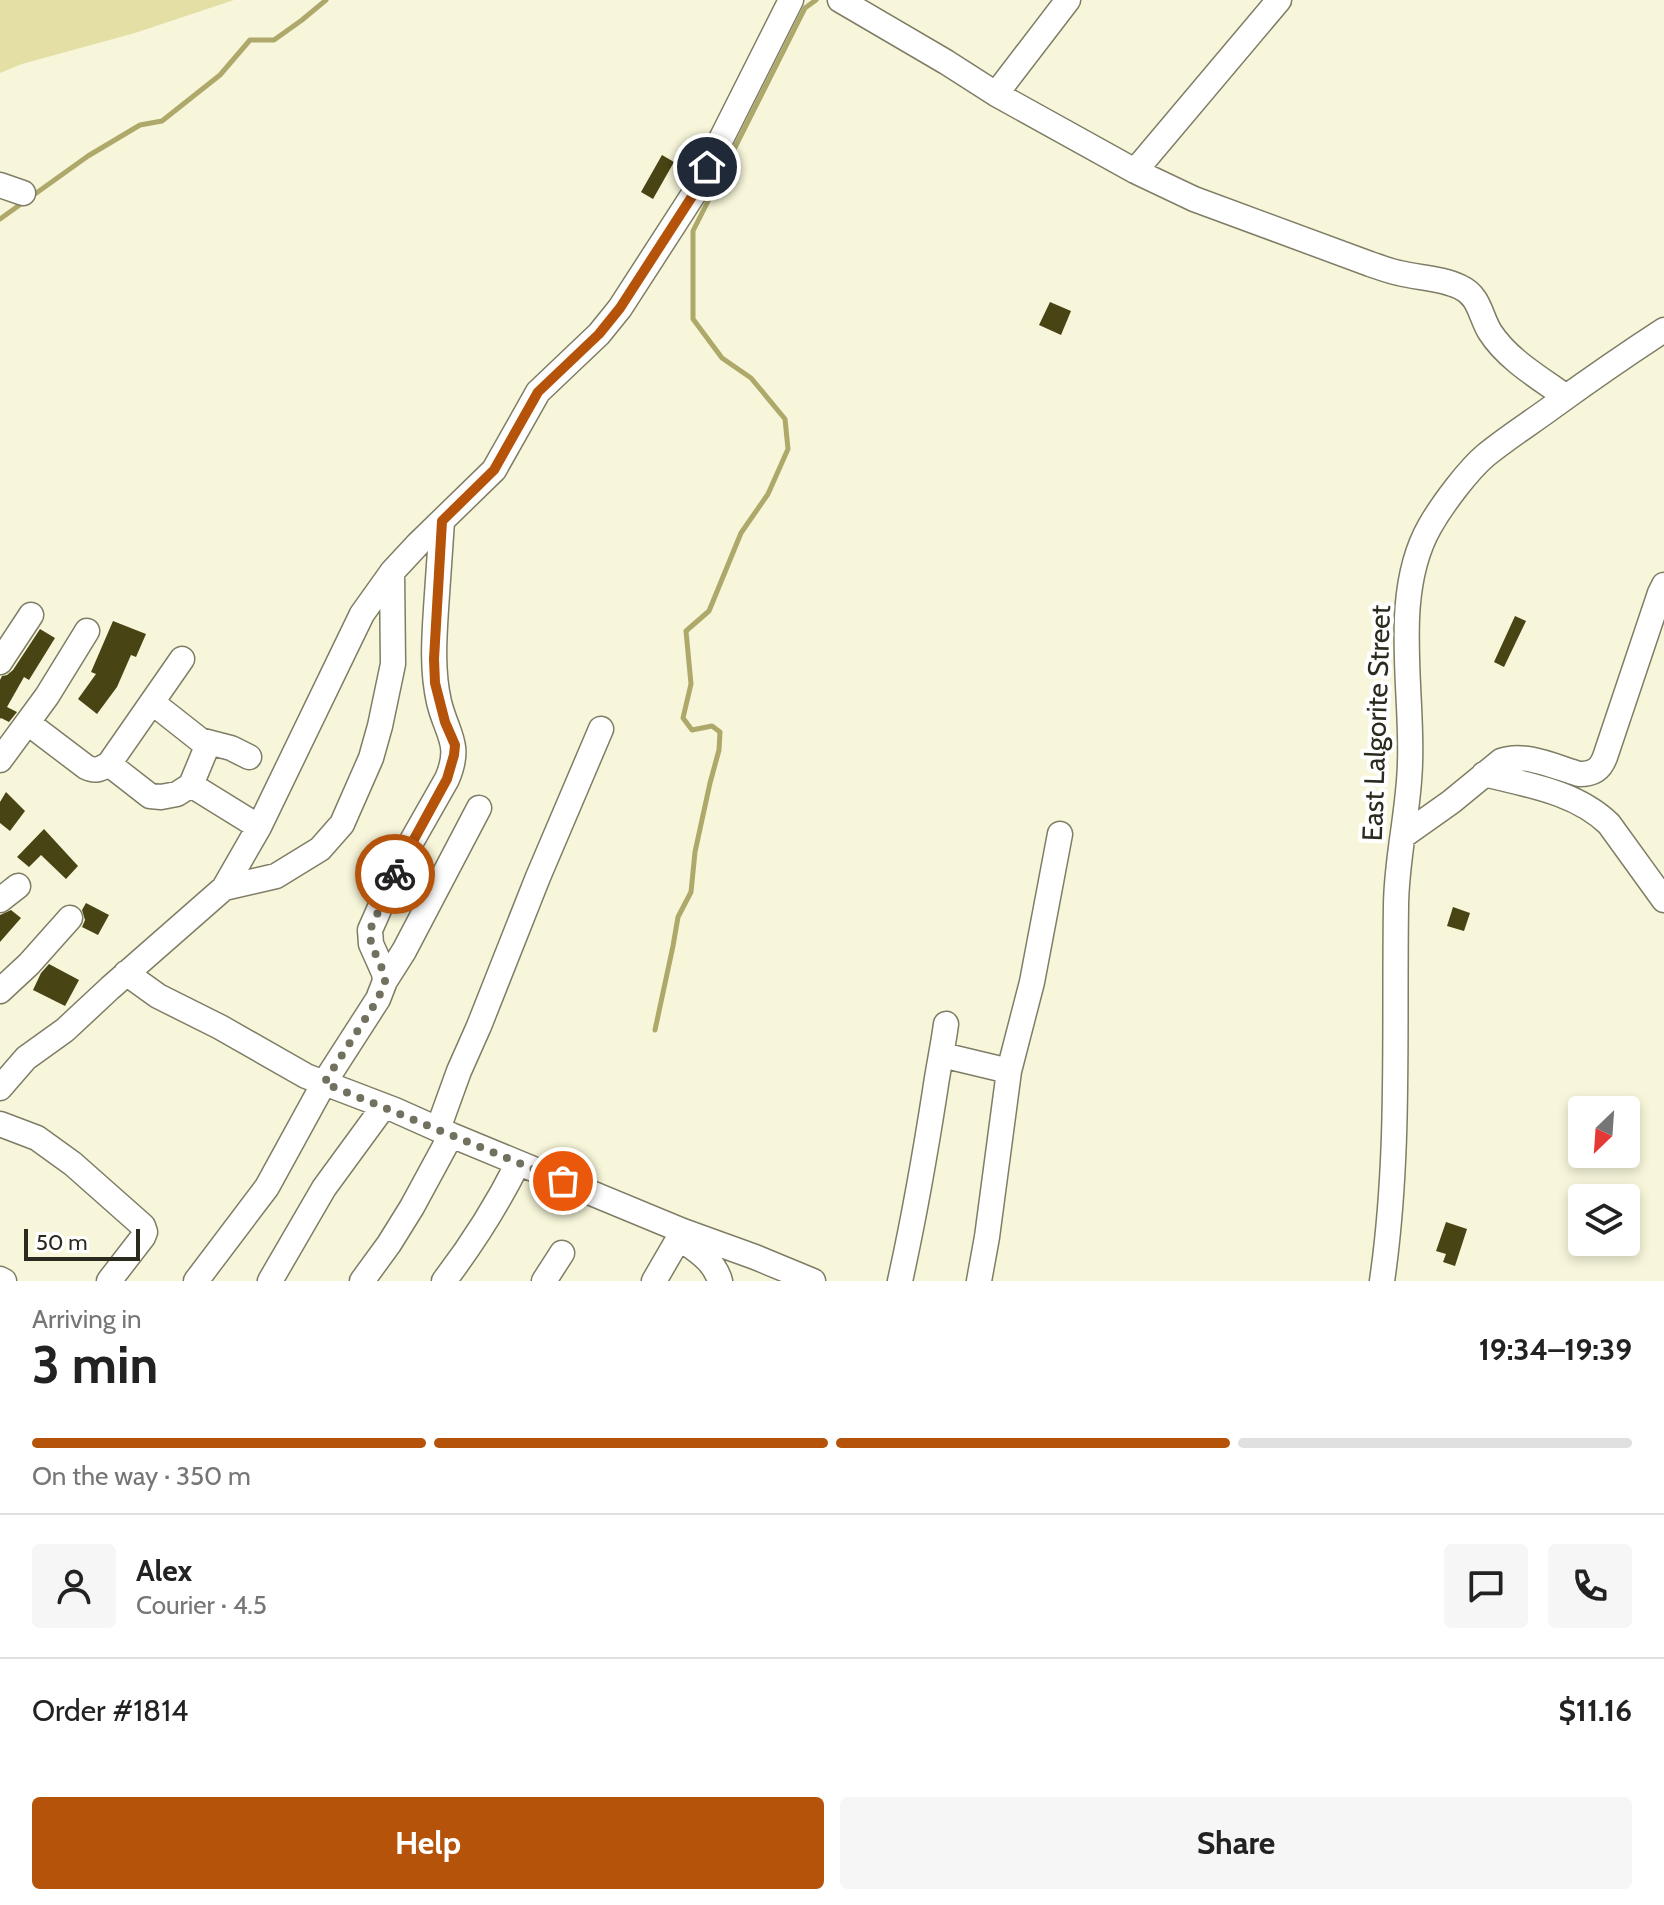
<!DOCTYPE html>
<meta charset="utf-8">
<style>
body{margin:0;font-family:Cabin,sans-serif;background:#f6f6f6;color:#222;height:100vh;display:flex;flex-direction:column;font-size:30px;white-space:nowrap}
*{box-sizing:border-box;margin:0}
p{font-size:26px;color:#767676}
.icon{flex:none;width:44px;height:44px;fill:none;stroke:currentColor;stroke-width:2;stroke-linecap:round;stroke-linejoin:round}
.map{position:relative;height:1281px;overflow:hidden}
.details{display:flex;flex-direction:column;background:#fff;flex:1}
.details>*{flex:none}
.needle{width:52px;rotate:205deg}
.controls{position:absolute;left:1568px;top:1096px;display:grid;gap:16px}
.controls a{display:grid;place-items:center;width:72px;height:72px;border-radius:8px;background:#fff;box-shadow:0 4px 12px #0003;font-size:40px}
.scale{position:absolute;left:24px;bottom:20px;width:116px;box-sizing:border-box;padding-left:8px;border:4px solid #2a2a1f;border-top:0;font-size:22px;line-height:28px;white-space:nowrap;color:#2a2a1f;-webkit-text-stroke:6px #fff;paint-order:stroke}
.pin{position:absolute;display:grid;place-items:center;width:68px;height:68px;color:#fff;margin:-34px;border:4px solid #fff;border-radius:50%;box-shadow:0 2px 8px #0007}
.courier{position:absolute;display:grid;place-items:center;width:80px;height:80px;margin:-40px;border:6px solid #b45309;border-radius:50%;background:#fff;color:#222;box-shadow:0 2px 10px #0007}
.head em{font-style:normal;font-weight:800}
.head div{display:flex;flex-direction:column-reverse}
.head{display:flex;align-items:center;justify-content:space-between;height:136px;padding:0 32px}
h1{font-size:52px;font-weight:800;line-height:60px}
.bar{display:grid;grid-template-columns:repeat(4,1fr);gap:12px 8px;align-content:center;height:96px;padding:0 32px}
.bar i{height:10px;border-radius:6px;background:#e0e0e0}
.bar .on{background:#b45309}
.bar p{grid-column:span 4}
.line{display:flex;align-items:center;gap:20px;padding:0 32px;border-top:2px solid #e0e0e0}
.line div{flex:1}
.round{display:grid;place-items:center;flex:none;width:84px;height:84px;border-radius:8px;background:#f6f6f6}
.primary-button{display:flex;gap:16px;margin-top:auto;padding:16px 32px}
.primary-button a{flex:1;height:92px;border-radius:8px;background:#b45309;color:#fff;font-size:32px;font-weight:800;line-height:92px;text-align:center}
.primary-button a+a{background:#f6f6f6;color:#222}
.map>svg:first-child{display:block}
</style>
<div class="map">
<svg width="1664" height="1281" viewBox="0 0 1664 1281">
<rect width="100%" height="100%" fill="#f7f6da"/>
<path fill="#e4e0a5" d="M0 0H234L135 33 22 64 0 73Z"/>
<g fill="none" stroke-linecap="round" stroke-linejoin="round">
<path stroke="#aea96a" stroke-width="5" d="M0 219 88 156 140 125 162 121 220 75 250 40H274L302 20 326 0
M655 1030 673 946 678 917 691 892 695 852 710 783 719 750 720 732 712 726 692 730 683 718 691 684 686 631 709 611 741 533 768 494 788 449 785 419 751 378 722 358 693 319V231L805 8 816 0"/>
</g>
<path fill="#494414" d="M662 155 674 162 653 199 641 192Z
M1050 302 1071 311 1061 335 1039 325Z
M1515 616 1526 621 1504 667 1494 662Z
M113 621 146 634 136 657 131 655 117 687 97 714 78 699 96 674 91 672Z
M40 629 55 638 29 680 24 677 7 707 17 712 9 722 1 718 0 719V680L2 676 7 675 13 670Z
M6 792 25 811 10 831 0 823V802Z
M44 829 78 866 66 879 41 855 29 867 17 857Z
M86 903 109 915 98 935 82 927 85 920 82 910Z
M1453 907 1470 913 1464 931 1447 926Z
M11 910 21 918 0 942V915Z
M49 964 79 980 65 1006 33 990 41 973Z
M1446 1222 1467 1229 1455 1266 1443 1262 1446 1254 1436 1251Z"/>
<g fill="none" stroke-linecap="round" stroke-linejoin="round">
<g stroke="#7f7d65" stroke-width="27">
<path id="minor" d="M840 0 946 62 996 94 1135 171 1194 199 1370 264C1379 267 1389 271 1399 273 1419 278 1442 278 1460 287 1480 296 1480 316 1490 332 1508 360 1540 378 1566 397
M996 94 1068 0
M1135 171 1279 0
M0 185 23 193
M0 662 31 615
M153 703 200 740 231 748 249 757
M28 723 86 767C96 772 100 769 109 764L182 659
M0 760 47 696 87 631
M109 764 150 796 161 797 177 794 191 785 208 744
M1484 774C1528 785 1576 792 1609 824L1664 900
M191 785 259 827
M1403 836 1451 802 1501 761C1525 752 1555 767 1579 774 1593 774 1600 770 1605 757L1660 593 1664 585
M224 888 259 827 362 614 392 572 418 544 494 470 538 392 599 334 620 308 693 195 791 0
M0 900 18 886
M126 973 158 996 220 1027 306 1076 395 1110 451 1135 683 1231 755 1257 813 1281
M385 981 404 951 479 808
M0 991 29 964 70 918
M942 1055 1009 1071
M0 1088 26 1058 65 1030 110 988 224 888 276 876 320 849 342 824 371 758 380 726 393 664 392 572
M0 1124 37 1138 73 1164 143 1226 145 1232 143 1237 109 1281
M438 1129 459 1071 479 1026 538 877 601 729
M679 1238C696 1250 714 1260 720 1281
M0 1279 4 1281
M196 1281 267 1187 324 1083 378 999 385 981 384 973 371 944 370 930 401 860 447 779C462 744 447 735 439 702 432 671 434 640 436 609 438 580 440 550 442 521
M270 1281 324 1188 384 1106
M362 1281 389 1244 412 1207 451 1135
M444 1281C473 1243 497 1205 518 1163
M544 1281 562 1253
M654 1281 683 1231
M900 1281C914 1218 925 1155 935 1091 938 1069 943 1047 946 1024
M979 1281 987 1237 1009 1071 1032 982 1060 834
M1382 1281C1400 1158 1394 1032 1396 907 1396 859 1409 811 1410 763 1413 688 1391 594 1430 526 1442 505 1468 470 1486 455 1508 437 1532 422 1555 405 1591 379 1627 354 1664 330"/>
</g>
<use href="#minor" stroke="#fff" stroke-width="24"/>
</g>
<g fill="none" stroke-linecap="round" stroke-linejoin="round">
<path stroke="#727160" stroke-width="8" stroke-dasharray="0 14.4" d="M395 874 370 930 371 944 384 973 385 981 378 999 324 1083 563 1181"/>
<path stroke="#b45309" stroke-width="10" d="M395 874 447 779 454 755 455 745 445 722 435 683 434 659 442 521 494 470 538 392 599 334 620 308 693 195 707 167"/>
</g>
<g text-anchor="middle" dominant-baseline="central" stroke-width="8" stroke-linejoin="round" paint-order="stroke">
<g font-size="28" fill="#2a2a1f" stroke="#fff">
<text transform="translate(1376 723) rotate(-88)">East Lalgorite Street</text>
</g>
</g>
</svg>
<div class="controls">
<a><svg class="needle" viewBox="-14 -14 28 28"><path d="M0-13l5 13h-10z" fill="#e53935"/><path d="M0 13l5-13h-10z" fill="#767676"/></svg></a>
<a><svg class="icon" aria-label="layers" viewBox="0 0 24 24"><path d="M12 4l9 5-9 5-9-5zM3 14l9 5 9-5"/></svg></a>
</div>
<div class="scale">50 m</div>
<div class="pin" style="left:563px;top:1181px;background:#ea580c"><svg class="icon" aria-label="bag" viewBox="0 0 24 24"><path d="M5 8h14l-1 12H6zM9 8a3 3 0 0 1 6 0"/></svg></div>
<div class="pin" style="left:707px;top:167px;background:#1f2937"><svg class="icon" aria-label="home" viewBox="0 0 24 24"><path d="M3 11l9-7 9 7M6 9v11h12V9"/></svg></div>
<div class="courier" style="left:395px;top:874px"><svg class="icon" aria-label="bike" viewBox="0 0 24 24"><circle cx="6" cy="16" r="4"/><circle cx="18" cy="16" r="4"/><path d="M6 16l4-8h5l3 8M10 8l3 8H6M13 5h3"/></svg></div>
</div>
<section class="details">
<div class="head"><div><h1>3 min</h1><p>Arriving in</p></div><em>19:34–19:39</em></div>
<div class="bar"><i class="on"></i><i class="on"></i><i class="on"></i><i></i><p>On the way · 350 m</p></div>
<div class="line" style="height:144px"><a class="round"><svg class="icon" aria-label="person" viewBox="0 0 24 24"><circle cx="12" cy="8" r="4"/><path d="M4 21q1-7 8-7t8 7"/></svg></a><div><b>Alex</b><p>Courier · 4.5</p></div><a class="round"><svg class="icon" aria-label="chat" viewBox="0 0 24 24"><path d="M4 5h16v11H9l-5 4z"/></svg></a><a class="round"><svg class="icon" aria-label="phone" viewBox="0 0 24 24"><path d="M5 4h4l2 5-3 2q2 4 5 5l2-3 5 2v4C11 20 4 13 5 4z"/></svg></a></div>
<div class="line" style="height:104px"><div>Order #1814</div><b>$11.16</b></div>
<div class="primary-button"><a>Help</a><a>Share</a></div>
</section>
